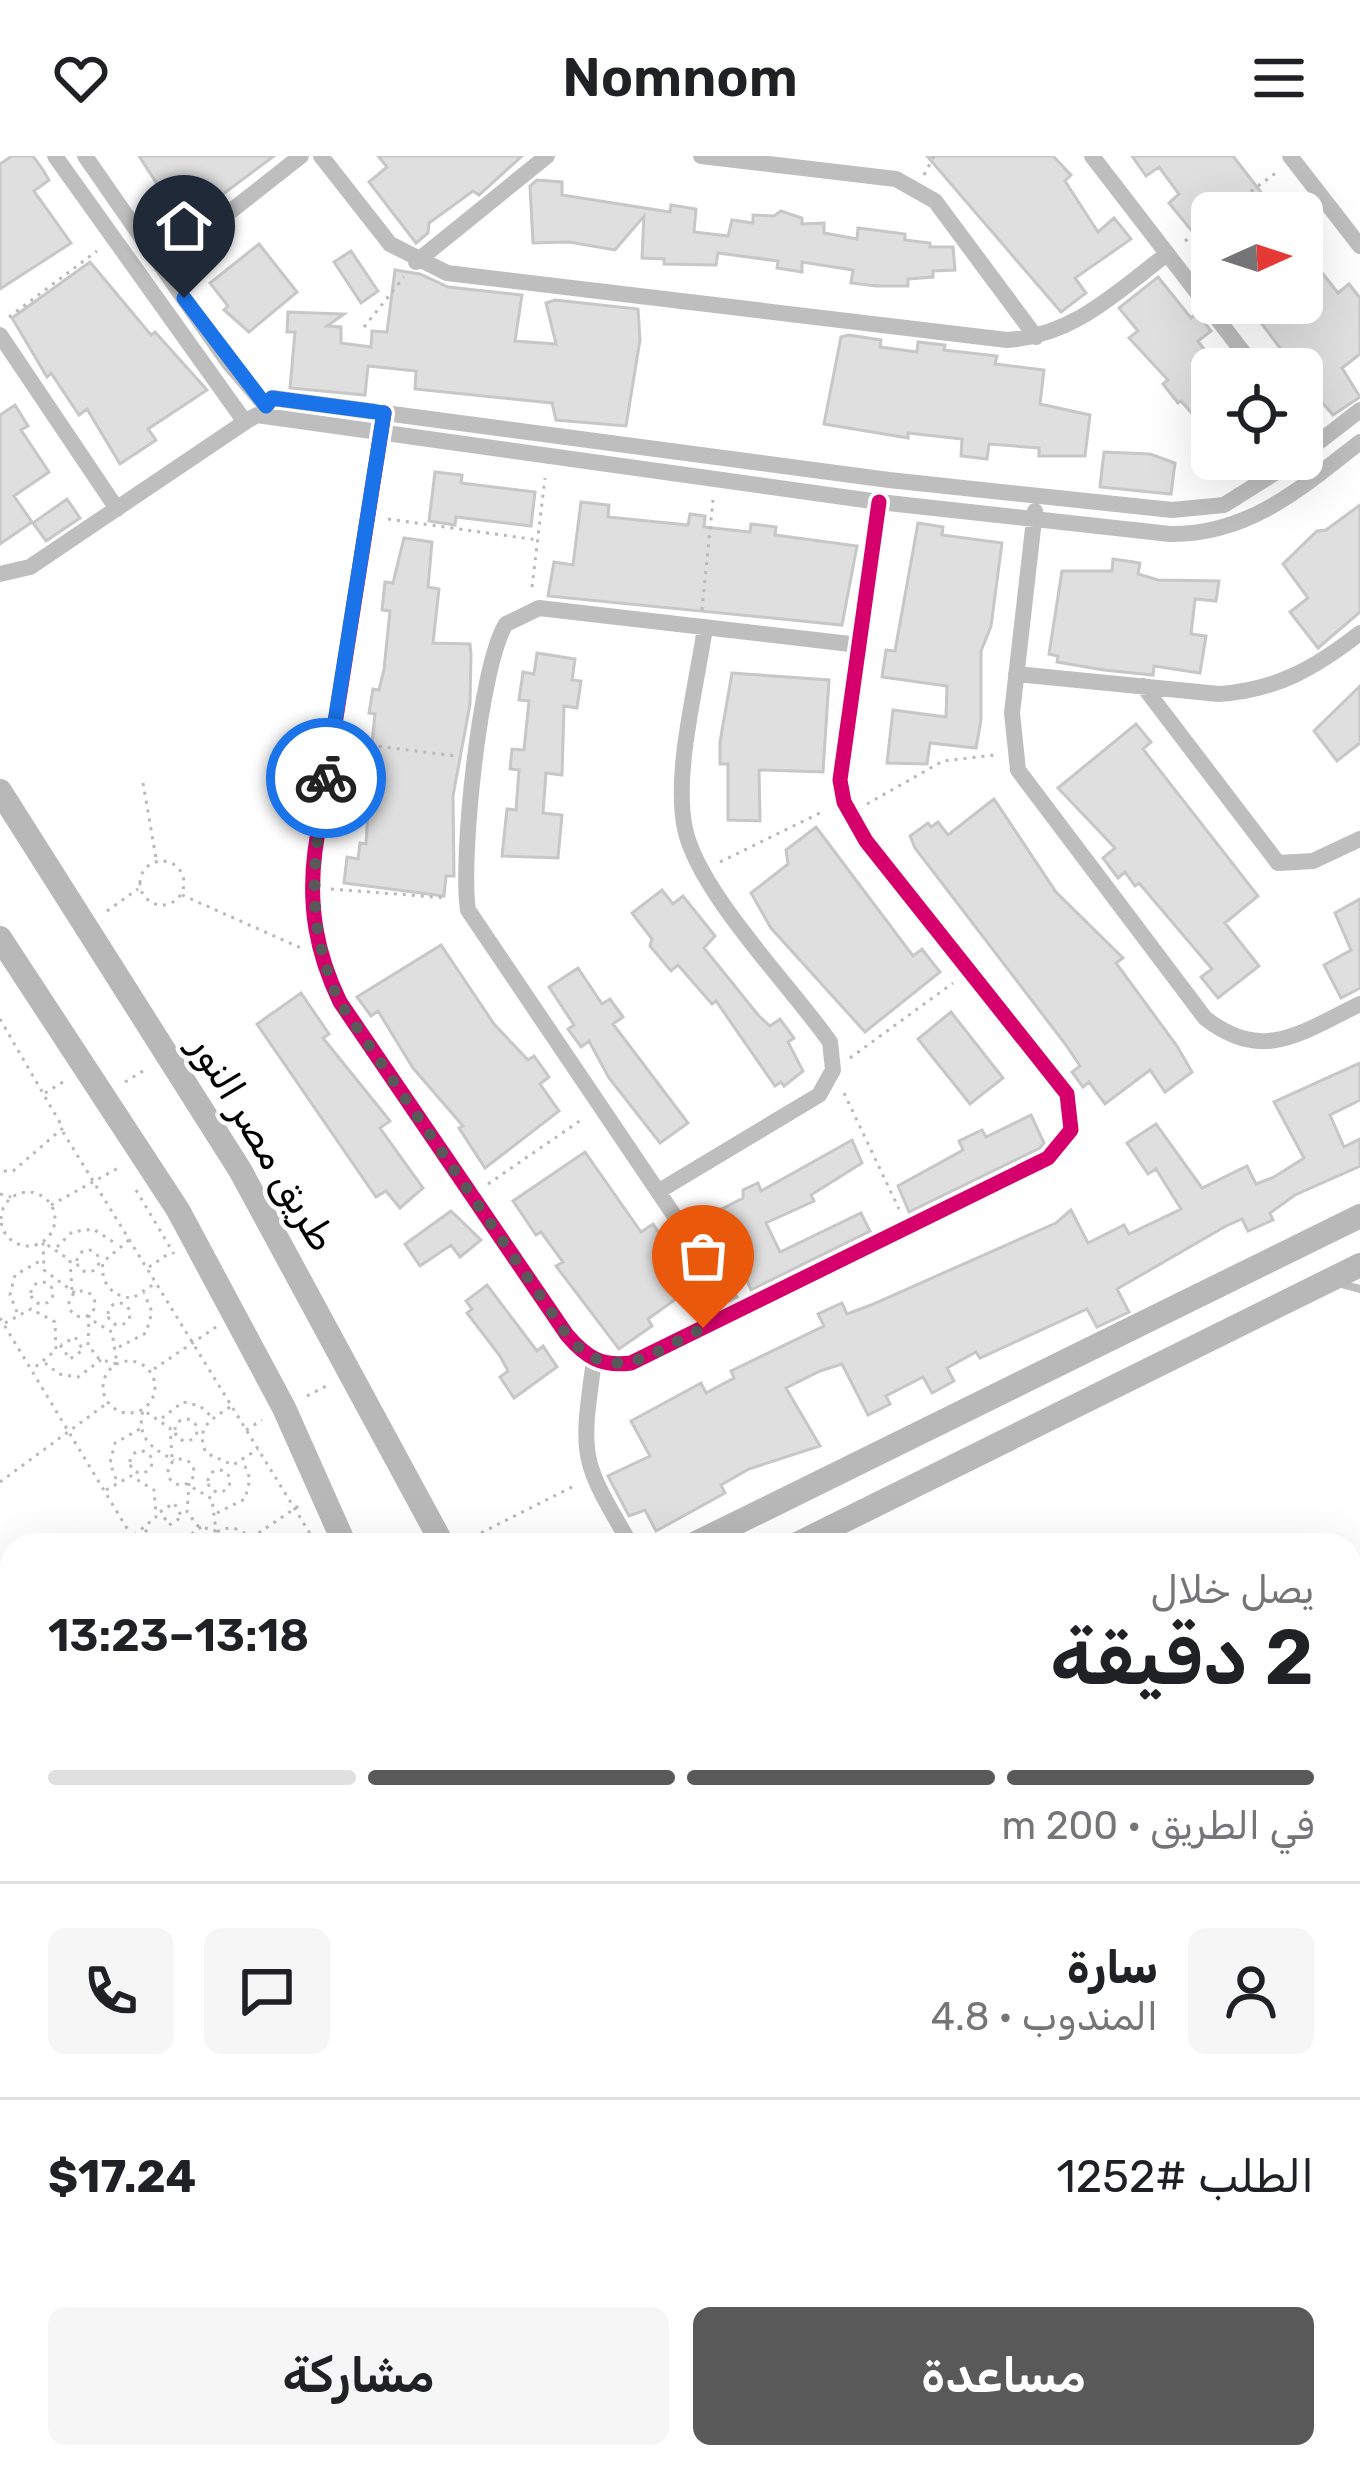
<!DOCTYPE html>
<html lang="ar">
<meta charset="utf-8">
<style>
body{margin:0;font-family:Rubik,"Noto Naskh Arabic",sans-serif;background:#f6f6f6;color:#202124;direction:rtl;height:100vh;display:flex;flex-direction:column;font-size:45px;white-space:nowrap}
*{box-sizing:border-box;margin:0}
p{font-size:39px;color:#757577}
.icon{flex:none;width:66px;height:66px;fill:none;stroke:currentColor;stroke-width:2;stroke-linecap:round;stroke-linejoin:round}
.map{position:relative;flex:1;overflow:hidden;direction:ltr}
.side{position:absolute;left:0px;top:1377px;width:1362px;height:936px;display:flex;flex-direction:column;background:#fff;border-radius:36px 36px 0 0;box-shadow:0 12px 48px #0002;direction:rtl}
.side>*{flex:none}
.needle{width:78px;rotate:87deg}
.tools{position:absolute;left:1191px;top:36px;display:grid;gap:24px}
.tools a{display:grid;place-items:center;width:132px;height:132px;border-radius:18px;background:#fff;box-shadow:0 12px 48px #0002;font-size:60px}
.pin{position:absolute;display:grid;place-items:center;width:102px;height:102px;color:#fff;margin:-123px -51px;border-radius:50% 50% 50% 0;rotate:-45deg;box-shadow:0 0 12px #0007}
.pin .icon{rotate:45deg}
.courier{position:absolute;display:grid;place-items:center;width:120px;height:120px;margin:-60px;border:9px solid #1a73e8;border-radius:50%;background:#fff;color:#222;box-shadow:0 3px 15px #0007}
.summary em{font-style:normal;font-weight:600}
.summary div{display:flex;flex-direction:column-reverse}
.summary{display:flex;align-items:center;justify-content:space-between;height:204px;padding:0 48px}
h1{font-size:78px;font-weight:600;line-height:90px}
.bar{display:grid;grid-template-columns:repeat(4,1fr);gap:18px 12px;align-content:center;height:144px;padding:0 48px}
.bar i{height:15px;border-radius:9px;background:#e0e0e0}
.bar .selected{background:#595959}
.bar p{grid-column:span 4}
.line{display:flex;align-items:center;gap:30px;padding:0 48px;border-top:3px solid #e0e0e0}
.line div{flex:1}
.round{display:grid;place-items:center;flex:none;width:126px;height:126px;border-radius:18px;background:#f6f6f6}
.primary-button{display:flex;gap:24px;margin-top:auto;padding:24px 48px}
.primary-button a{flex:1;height:138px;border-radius:18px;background:#595959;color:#fff;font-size:48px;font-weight:600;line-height:138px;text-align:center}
.primary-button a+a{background:#f6f6f6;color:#202124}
header{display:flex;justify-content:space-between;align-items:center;height:156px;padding:0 48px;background:#fff;font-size:54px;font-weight:600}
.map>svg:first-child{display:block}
</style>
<header><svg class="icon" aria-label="menu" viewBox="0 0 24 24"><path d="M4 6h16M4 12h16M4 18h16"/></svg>Nomnom<svg class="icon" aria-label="heart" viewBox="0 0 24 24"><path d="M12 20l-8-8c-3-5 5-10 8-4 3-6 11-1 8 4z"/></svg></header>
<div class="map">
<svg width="1360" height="2313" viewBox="0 0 1360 2313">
<rect width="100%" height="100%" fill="#fff"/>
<path fill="#dfdfdf" stroke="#c7c7c7" stroke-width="3" d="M12 0H33L43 14 49 24 34 35 71 87 0 133V8Z
M139 0H274L183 68Z
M378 0H522L479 39 473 35 429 67 428 77 416 87 369 26 387 11Z
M927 0H1053L1071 19 1065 25 1098 76 1114 62 1131 83 1075 122 1086 137 1061 156Z
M1132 0H1233L1277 57H1212L1191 74 1169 47 1179 38 1159 11 1146 20Z
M537 24 562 26V39L670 56 671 49 696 53 694 76 728 80 732 64 753 67V59L774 60 781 55 802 62V68L824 67V77L857 83 858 72 905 78V84L930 87V91H953L955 114 933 115V121L908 123V130H877L851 127 853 114 802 106V116L777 112 778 105 718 97 716 109 664 108V103L642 102 644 60 615 94 569 86 533 87 530 30Z
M259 88 297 136 249 176 224 154 228 150 210 127Z
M1302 91 1338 137 1349 128 1360 142V198L1342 212 1360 241 1333 259 1312 235 1309 238 1302 213H1296L1246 147H1302Z
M351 95 378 135 361 147 334 106Z
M90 106 151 179 155 176 207 234 148 273 156 284 120 308 87 253 79 259 51 217 47 221 12 162Z
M395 114 420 118 448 131 522 139 515 185 556 188 546 147 555 144 638 153 640 184 626 270 556 264 552 247 415 233 416 215 368 210 365 239 290 232 295 176H287L288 156 344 158 327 170 341 171V187L371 191 372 175 387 176Z
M1158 121 1191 162 1197 157 1211 175 1198 185 1215 208 1206 216 1212 225V280L1181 245 1178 247 1163 228 1168 224 1129 182 1138 175 1119 152Z
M849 179 881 184 880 191 917 196 918 186 945 189 944 194 997 200 995 208 1044 214 1040 248 1090 259 1085 300H1039V292L989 288 987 303 961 300 962 283 908 277V282L824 268 841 181Z
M15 249 28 270 21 274 49 316 14 340 32 366 0 388V259Z
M1104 296 1150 298 1175 307 1171 338 1100 331Z
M435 316 462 319 461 327 535 336 531 370 456 361 455 369 429 365Z
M67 343 80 362 46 385 33 367Z
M581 346 609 349 608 361 688 369 690 358 705 360 704 371 750 376 751 368 776 371 775 379 857 390 842 469 548 440 554 406 573 409Z
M1360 349V456L1318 492 1290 456 1308 442 1283 408 1317 375 1326 374Z
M918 367 943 371 942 379 1002 387 991 470 981 495V564L976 592 930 587 927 608 887 607 893 554 946 561 947 530 882 521 886 494 895 495Z
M404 382 432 386 428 431 439 433 433 487 470 488 471 498 470 548 453 640 454 720H446L444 740 344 727 347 701 358 703 360 687 366 688 370 619 358 617 361 596 371 597 375 558 369 557 373 533 379 534 384 513 390 455 382 454 385 426 393 427Z
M1113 403 1140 407 1138 418 1158 424 1219 425 1216 445 1195 443 1191 478 1206 480 1200 517 1154 510 1153 519 1104 514 1057 506 1058 500 1049 498 1062 415H1112Z
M537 497 575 503 572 524 581 525 577 552 564 550 562 619 546 617 543 657 562 659 558 702 502 700 507 653 516 654 519 614 510 613 512 593 524 594 529 545 519 544 523 516 534 518Z
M732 517 829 524 823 616 759 614 760 665 728 664V608H720V586Z
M1360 530V587L1337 605 1314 575Z
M1136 568 1151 586 1143 593 1258 740 1225 767 1259 810 1218 842 1201 821 1212 813 1139 727 1135 730 1125 716 1118 722 1103 702 1115 692 1058 632Z
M994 643 1056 736 1123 802 1116 807 1177 890 1192 916 1165 936 1150 914 1105 948 1089 926 1083 931 1072 916 1080 910 1066 889 915 692 910 680 928 667 931 671 938 666 948 679Z
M816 671 913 800 922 793 940 816 865 876 771 772 751 737 788 708 786 694Z
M662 734 673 748 683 740 715 780 704 792 759 860 770 870 780 863 794 882 788 886 803 915 784 930 781 926 775 930 716 845 712 848 678 809 671 815 650 790 652 783 632 757Z
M1360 743V832L1341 842 1324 809 1351 794 1335 757Z
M441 789 494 868 528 904 534 900 549 921 540 928 559 955 485 1012 459 972 463 970 413 912 378 855 371 860 357 841Z
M578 812 602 848 610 843 623 861 613 868 688 967 660 987 609 922 589 885 581 891 568 873 574 869 549 831Z
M301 837 329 878 323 882 390 965 380 972 423 1032 400 1052 386 1035 376 1041 257 868Z
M951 856 1003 922 970 948 918 883Z
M1360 907V944L1330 959 1344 991 1360 983V1010L1295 1039 1270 1057 1273 1064 1248 1075 1242 1063 1226 1070 1117 1133 1129 1156 1097 1171 1087 1153 980 1202 976 1196 947 1212 954 1225 932 1237 923 1221 886 1240 890 1248 868 1259 842 1208 820 1215 786 1232 820 1290 749 1313 721 1329 725 1337 656 1375 645 1354 629 1360 608 1320 650 1300 631 1265 701 1227 706 1237 734 1222 731 1215 824 1170 818 1158 842 1147 847 1158 871 1149 1056 1067 1071 1054 1088 1087 1124 1069 1129 1078 1181 1053 1156 1013 1148 1018 1127 987 1156 968 1202 1032 1247 1010 1256 1028 1274 1021 1304 1002 1274 946Z
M1031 959 1044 987 1040 992 909 1056 898 1030 963 994 959 985 982 974 986 981Z
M852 984 862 1007 811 1039 814 1045 766 1067 780 1096 861 1057 870 1075 751 1134 718 1055 743 1042V1034L758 1027 761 1035Z
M585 996 641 1076 653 1068 682 1111 674 1116 687 1135 648 1163 652 1170 619 1193 556 1110 563 1106 541 1076 536 1079 513 1045Z
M451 1055 481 1084 460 1101 451 1089 420 1110 405 1088Z
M487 1129 537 1195 543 1190 557 1211 514 1242 500 1221 508 1215 500 1200 467 1157 472 1153 466 1145Z"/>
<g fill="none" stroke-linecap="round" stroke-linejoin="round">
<path stroke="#b9b9b9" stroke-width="3" stroke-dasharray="3 6" stroke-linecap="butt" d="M924 19 934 0
M1222 57 1277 16
M1185 85 1212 65
M9 161 97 95
M364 171 404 121
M388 363 538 384
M532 431 545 322
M702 454 713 344
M352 587 456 600
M143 627 156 702
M867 648 943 605 995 599
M140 727a22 22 0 1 1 44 0a22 22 0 1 1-44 0Z
M720 706 824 655
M331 733 447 742
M182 739 301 792
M107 755 138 733
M0 863 63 972 13 1015H0
M850 902 953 827
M125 926 148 912
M45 937 68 923
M844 937 899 1053
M63 976 317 1389
M488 1028 584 962
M136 1034 174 1098
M1 1063a27 27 0 1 1 54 0a27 27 0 1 1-54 0Z
M0 1038 11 1041
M51 1049 120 1011
M129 1084 103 1106C100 1127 112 1141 133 1142L154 1128
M57 1091 72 1076 93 1073 118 1089
M77 1105a11 11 0 1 1 22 0a11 11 0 1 1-22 0Z
M149 1111 171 1096
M31 1137a11 11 0 1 1 22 0a11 11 0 1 1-22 0Z
M72 1134 70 1104 43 1086 44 1114 75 1137
M69 1148a13 13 0 1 1 26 0a13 13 0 1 1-26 0Z
M108 1158a11 11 0 1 1 22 0a11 11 0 1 1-22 0Z
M17 1156 10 1139 15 1119 40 1105
M89 1159 88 1189 99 1203 117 1208 112 1176 90 1163
M0 1162 137 1389
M5 1167 31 1153 55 1166 56 1194 34 1212
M60 1189 70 1203 83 1194 75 1181 61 1189
M119 1191 146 1177 152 1156 144 1137
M103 1231a26 26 0 1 1 52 0a26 26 0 1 1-52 0Z
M45 1207 59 1218 78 1221 101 1204
M154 1213 216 1171
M307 1240 330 1228
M230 1251C210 1264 195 1272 206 1297L233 1309 258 1293
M162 1262 183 1246 200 1250 212 1261
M175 1274a11 11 0 1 1 22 0a11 11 0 1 1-22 0Z
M246 1274 262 1264
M130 1306a11 11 0 1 1 22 0a11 11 0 1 1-22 0Z
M172 1301 170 1272 143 1254C136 1283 152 1292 174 1304
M168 1316a13 13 0 1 1 26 0a13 13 0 1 1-26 0Z
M208 1325a11 11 0 1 1 22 0a11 11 0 1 1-22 0Z
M116 1323 110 1307 115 1287 140 1273
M0 1326 106 1248
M189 1327 187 1356 198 1370 216 1375 212 1343 190 1330
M106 1334 131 1320 154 1334 156 1361 133 1380
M160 1356 174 1347 182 1361 169 1369 161 1356
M217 1357 245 1343 250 1323 243 1305
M145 1374 158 1385 178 1388 201 1371
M251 1382 303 1347
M465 1385 574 1330
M205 1389C218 1366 242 1367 255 1389
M0 1427 12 1443
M0 1452 10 1456
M0 1467 12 1457
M0 1474 12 1491
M0 1581 12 1573"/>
<path stroke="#bebebe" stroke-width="8" d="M1341 1128 1360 1133"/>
<path stroke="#bebebe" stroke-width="16" d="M55 0 245 266 257 259 879 346 1170 378C1249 379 1301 332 1360 286
M85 0 228 206 266 250 272 242 889 324 1172 354 1224 349 1297 303
M321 0 390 88 447 117 1007 184C1073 180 1117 136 1167 98
M701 0 896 23 935 45 1036 181
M1092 0 1256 213
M1290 0 1360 90
M416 106 547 0
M161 110 301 0
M0 179 117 353
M384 257 315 695C308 750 316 796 340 846L567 1179C586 1201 601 1211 631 1207L1048 1002 1071 974 1067 938 866 685 844 646 840 624 879 346
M1302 299 1360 254
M1035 355 1012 557 1018 614 1205 862C1263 908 1302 876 1360 848
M0 418 30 411 251 262
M1016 518 1219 538C1277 534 1315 512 1360 477
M1143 530 1278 707 1313 705 1360 683
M659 1035 819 939 833 914 830 886C790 829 699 737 685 673 673 616 697 530 705 471
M738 1154 468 754C460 704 480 508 506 468L539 452 859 489
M594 1205C580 1303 581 1304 631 1389"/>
<path stroke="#b8b8b8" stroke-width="24" d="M0 635 240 1014 443 1389
M0 782 178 1054 284 1252 345 1389
M692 1389 1360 1060
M795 1389 1360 1109
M0 1718 12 1711
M0 1765 12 1757
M1350 2262 1360 2257
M742 2301 747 2313
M829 2301 834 2313
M1231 2313 1259 2301
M1325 2313 1360 2298"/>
<g stroke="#fff" stroke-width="22">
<path id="cycleway" d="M384 257 315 695C308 750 316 796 340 846L567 1179C586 1201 601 1211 631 1207L1048 1002 1071 974 1067 938 866 685 844 646 840 624 879 346"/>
</g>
<use href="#cycleway" stroke="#d6006c" stroke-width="15"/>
</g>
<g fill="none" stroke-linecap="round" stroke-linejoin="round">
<path stroke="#595959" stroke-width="12" stroke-dasharray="0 21.6" d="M326 622C313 704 304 769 340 847L567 1179C612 1233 651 1197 703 1172"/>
<path stroke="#1a73e8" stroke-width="15" d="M184 142 266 250 272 242 384 257 326 622"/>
</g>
<g text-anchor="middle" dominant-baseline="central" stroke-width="9" stroke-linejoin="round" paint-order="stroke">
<g font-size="39" fill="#000" stroke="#fff">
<text transform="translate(263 987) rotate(59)">طريق مصر النور</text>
</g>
</g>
</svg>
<div class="tools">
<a><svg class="needle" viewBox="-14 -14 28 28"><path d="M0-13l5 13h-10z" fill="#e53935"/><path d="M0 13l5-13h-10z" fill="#757577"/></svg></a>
<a><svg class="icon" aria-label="locate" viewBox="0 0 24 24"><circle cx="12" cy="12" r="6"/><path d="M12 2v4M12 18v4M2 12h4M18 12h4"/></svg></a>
</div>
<div class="pin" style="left:703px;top:1172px;background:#ea580c"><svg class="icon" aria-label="bag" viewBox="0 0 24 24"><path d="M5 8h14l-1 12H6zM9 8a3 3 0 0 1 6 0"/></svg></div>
<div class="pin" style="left:184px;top:142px;background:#1f2937"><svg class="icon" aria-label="home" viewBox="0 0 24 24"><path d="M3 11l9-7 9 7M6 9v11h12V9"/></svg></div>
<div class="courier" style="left:326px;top:622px"><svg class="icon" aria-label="bike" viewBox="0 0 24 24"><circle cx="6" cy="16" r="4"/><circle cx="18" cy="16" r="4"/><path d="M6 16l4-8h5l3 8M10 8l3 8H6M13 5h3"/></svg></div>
<section class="side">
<div class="summary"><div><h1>2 دقيقة</h1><p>يصل خلال</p></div><em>13:18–13:23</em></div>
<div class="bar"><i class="selected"></i><i class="selected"></i><i class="selected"></i><i></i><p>في الطريق · 200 m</p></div>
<div class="line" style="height:216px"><a class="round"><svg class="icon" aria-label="person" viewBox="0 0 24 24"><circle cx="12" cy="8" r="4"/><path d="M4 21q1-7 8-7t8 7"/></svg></a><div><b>سارة</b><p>المندوب · 4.8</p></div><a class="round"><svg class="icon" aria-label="chat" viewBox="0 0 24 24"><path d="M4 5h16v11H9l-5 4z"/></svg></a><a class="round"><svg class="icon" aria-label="phone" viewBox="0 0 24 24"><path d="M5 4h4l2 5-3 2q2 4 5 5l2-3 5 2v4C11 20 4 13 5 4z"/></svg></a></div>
<div class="line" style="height:156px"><div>الطلب #1252</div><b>$17.24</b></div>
<div class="primary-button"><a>مساعدة</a><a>مشاركة</a></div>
</section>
</div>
